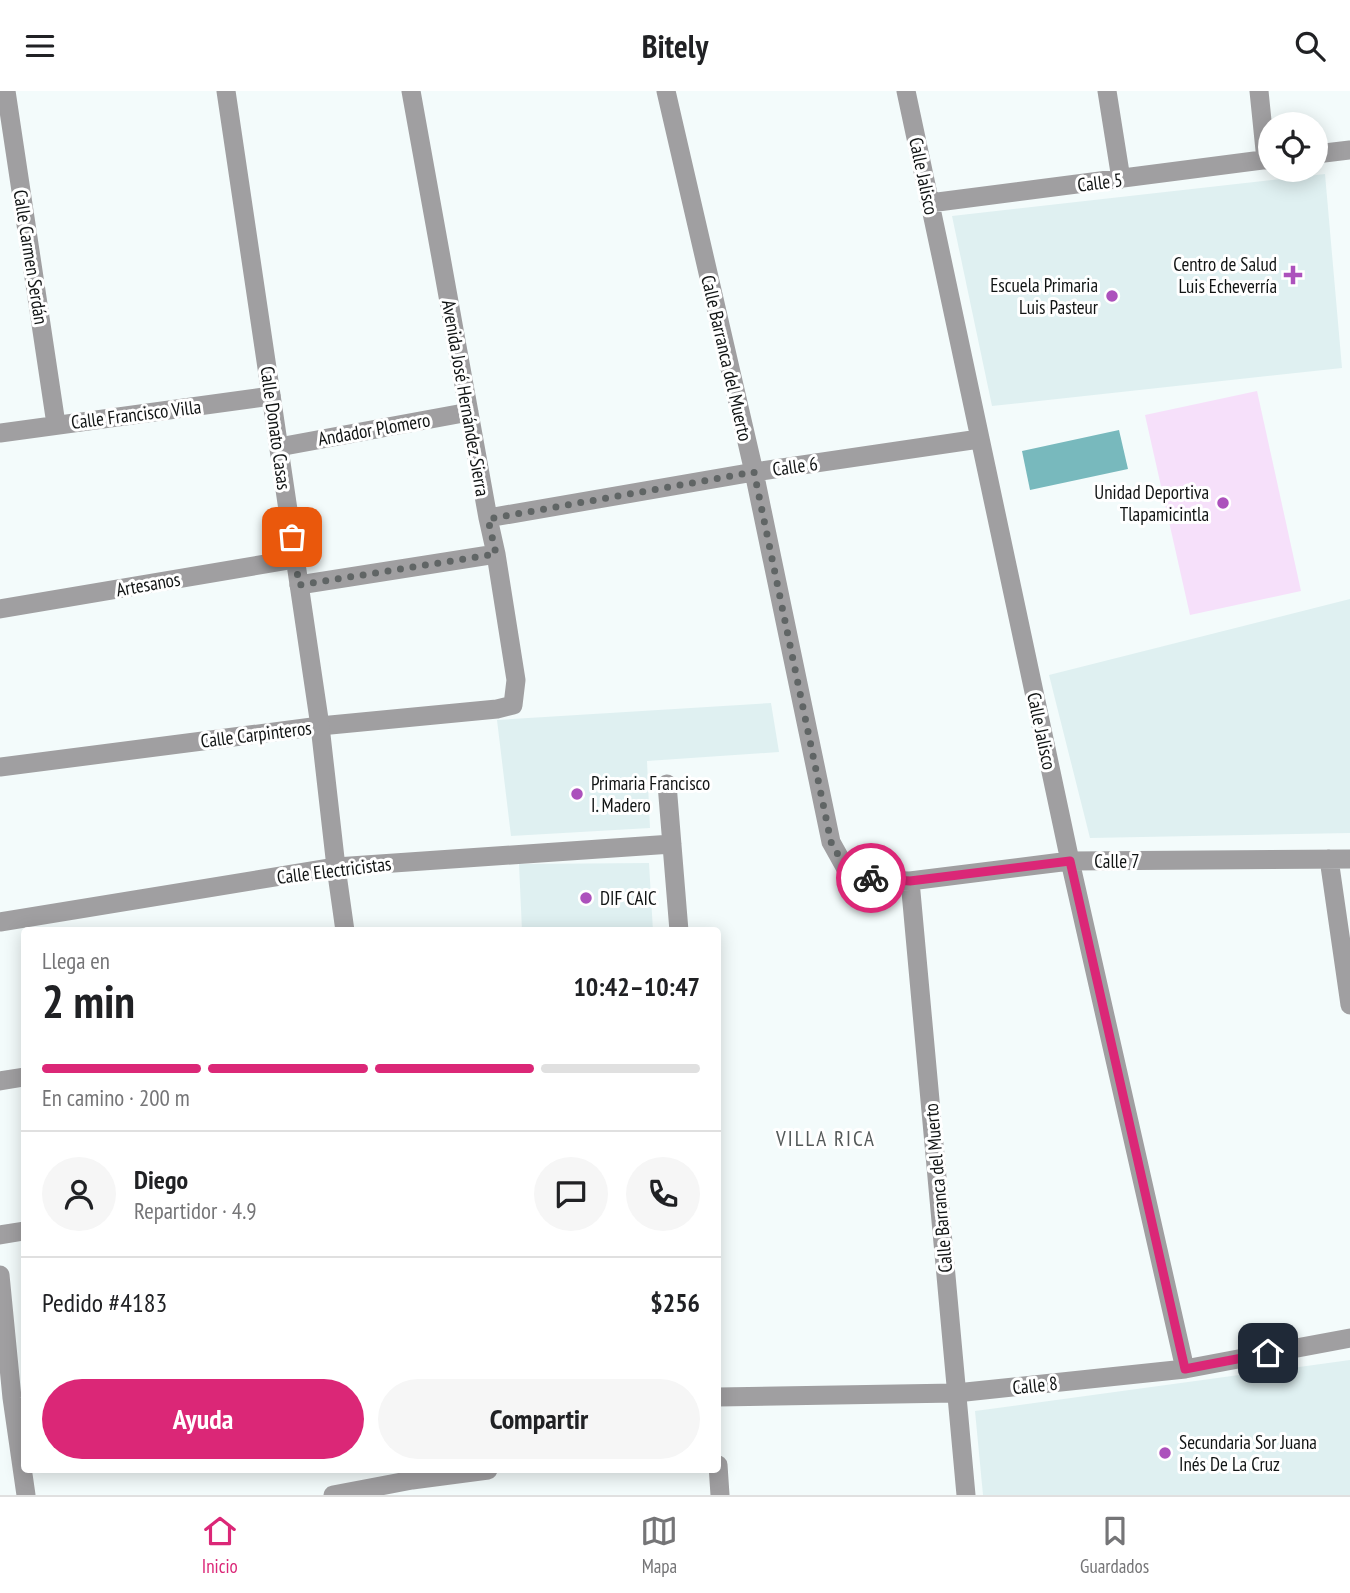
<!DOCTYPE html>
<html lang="es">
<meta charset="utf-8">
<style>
body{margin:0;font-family:"PT Sans Narrow",sans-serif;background:#f6f6f6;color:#202124;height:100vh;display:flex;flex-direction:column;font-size:26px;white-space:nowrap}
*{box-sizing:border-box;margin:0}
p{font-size:23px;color:#757577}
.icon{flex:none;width:38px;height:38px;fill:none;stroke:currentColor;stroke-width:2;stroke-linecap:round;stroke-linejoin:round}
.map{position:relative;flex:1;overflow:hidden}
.panel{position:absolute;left:21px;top:836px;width:700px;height:546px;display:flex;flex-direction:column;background:#fff;border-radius:7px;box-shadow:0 4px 18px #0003}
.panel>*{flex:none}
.controls{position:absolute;left:1258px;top:21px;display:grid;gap:14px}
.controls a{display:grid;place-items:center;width:70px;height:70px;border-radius:50%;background:#fff;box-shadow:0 4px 18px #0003;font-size:35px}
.pin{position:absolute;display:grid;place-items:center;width:60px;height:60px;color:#fff;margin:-30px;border-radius:14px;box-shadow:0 4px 10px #0006}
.courier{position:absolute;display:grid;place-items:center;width:70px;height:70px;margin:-35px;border:5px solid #db2777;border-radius:50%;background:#fff;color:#222;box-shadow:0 2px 9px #0007}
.headline em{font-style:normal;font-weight:600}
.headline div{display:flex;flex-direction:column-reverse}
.headline{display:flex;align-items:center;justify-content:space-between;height:119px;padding:0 21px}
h1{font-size:46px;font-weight:600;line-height:52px}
.bar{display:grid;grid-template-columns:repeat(4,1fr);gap:10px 7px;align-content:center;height:84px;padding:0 21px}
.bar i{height:9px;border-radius:5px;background:#e0e0e0}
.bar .active{background:#db2777}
.bar p{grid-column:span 4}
.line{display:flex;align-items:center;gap:18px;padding:0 21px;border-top:2px solid #e0e0e0}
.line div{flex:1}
.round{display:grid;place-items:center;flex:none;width:74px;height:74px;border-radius:37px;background:#f6f6f6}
.primary-button{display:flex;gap:14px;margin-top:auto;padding:14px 21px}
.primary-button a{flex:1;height:80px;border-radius:42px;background:#db2777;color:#fff;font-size:28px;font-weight:600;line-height:80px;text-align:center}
.primary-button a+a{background:#f6f6f6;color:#202124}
header{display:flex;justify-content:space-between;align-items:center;height:91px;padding:0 21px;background:#fff;font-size:32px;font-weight:600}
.tab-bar{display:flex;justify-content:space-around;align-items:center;height:98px;border-top:2px solid #e0e0e0;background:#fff;font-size:19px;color:#757577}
.tab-bar a{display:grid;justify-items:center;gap:4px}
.tab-bar .active{color:#db2777}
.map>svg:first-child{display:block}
</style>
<header><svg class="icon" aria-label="menu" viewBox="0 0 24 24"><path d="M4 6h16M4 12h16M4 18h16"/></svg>Bitely<svg class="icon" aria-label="search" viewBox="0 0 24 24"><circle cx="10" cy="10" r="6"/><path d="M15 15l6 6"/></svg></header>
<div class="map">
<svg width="1350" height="1404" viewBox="0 0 1350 1404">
<rect width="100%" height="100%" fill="#f3fbfb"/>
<path fill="#dff0f1" d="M1325 83 1342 277 992 315 952 125Z
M1350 508V742L1090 747 1049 584Z
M771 612 779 661 647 670 650 737 511 745 497 629Z
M649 772 653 840H522L519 773Z
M1350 1269V1404H983L975 1320Z"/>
<path fill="#f6e0fa" d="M1257 300 1301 500 1190 524 1145 324Z"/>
<path fill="#78b9bd" d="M1119 339 1128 378 1030 399 1022 360Z"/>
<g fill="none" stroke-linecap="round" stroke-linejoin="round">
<path stroke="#a09fa1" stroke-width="19" d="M6 0 56 333
M666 0 754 381 831 751 846 778 876 789 910 790 1070 770 1350 768
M906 0 1070 770 1185 1278
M1107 0 1121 88
M1259 0 1266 69
M1316 63 1350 59
M930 112 1270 68
M0 342 271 305
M279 356 469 321
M488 427 754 381 979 348
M299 494 496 463
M0 518 295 468
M0 676 320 635 497 618 513 614 516 589 496 463 488 427 411 0
M667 693 679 840
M1329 768 1350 914
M910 790 966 1404
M0 831 336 776 672 753
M0 990 24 986
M0 1184 12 1307 26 1404
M718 1306 956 1302 1185 1278 1350 1247
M718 1374 720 1404
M333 1404 412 1389 488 1379"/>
<path stroke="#a09fa1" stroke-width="19" d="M226 0 320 635 336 776 345 840
M0 1144 24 1140"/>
</g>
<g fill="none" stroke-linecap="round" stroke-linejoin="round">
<path stroke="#606565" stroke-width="7" stroke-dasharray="0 12.6" d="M292 446 299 494 496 463 488 428 754 381 831 751 846 778 871 787"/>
<path stroke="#db2777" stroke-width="9" d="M871 787 910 790 1070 770 1185 1278 1268 1262"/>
</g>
<g fill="#ac51bc" stroke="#fff" stroke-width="2.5">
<path d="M1289.5 173.5h7v7h7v7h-7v7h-7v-7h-7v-7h7z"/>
<circle cx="1112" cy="205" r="7"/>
<circle cx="1223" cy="412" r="7"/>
<circle cx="577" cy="703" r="7"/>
<circle cx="586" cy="807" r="7"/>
<circle cx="1165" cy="1362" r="7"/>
</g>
<g text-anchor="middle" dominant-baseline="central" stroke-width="6" stroke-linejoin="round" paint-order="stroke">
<g font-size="19" fill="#111414" stroke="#fff">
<text transform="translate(924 85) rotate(78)">Calle Jalisco</text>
<text transform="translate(1100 91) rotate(-7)">Calle 5</text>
<text transform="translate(31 166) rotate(81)">Calle Carmen Serdán</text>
<text transform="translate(727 267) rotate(77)">Calle Barranca del Muerto</text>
<text transform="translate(466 307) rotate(80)">Avenida José Hernández Sierra</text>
<text transform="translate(136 323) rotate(-7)">Calle Francisco Villa</text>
<text transform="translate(276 337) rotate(82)">Calle Donato Casas</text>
<text transform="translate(374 338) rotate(-10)">Andador Plomero</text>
<text transform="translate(795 375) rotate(-8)">Calle 6</text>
<text transform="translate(148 493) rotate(-10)">Artesanos</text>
<text transform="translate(1042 640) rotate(78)">Calle Jalisco</text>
<text transform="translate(256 643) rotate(-7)">Calle Carpinteros</text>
<text x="1117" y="770">Calle 7</text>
<text transform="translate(334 779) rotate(-7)">Calle Electricistas</text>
<text transform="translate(938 1097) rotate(-95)">Calle Barranca del Muerto</text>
<text transform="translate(1035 1294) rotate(-6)">Calle 8</text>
</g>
<g font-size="19" fill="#111414" stroke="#fff" text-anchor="end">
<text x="1277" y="173">Centro de Salud<tspan x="1277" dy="22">Luis Echeverría</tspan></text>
<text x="1098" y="194">Escuela Primaria<tspan x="1098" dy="22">Luis Pasteur</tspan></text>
<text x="1209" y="401">Unidad Deportiva<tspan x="1209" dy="22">Tlapamicintla</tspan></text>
<text x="591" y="692" text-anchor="start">Primaria Francisco<tspan x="591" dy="22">I. Madero</tspan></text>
<text x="600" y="807" text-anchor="start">DIF CAIC</text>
<text x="1179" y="1351" text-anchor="start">Secundaria Sor Juana<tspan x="1179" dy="22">Inés De La Cruz</tspan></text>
</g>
<g font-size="21" letter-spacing="2" fill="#535959" stroke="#fff">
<text x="826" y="1047">VILLA RICA</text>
</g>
</g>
</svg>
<div class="controls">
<a><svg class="icon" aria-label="locate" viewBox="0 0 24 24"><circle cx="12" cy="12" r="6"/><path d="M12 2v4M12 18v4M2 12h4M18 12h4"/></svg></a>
</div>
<div class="pin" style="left:292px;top:446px;background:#ea580c"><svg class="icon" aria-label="bag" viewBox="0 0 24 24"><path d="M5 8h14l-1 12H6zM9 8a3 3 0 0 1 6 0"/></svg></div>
<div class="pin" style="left:1268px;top:1262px;background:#1f2937"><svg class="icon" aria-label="home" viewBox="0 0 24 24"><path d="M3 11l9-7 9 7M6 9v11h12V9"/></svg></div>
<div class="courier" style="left:871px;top:787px"><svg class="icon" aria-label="bike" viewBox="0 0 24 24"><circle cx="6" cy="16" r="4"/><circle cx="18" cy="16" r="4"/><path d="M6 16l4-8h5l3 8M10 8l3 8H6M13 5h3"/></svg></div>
<section class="panel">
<div class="headline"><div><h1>2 min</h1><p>Llega en</p></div><em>10:42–10:47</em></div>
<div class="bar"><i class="active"></i><i class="active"></i><i class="active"></i><i></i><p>En camino · 200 m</p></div>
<div class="line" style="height:126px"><a class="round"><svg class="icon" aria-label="person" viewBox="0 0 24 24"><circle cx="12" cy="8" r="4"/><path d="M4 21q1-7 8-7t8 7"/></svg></a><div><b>Diego</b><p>Repartidor · 4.9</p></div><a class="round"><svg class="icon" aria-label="chat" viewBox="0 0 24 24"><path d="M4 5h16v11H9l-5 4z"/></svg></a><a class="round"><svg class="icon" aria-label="phone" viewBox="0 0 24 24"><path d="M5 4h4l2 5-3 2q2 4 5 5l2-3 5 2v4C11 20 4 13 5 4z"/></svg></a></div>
<div class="line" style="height:91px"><div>Pedido #4183</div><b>$256</b></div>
<div class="primary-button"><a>Ayuda</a><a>Compartir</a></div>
</section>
</div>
<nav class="tab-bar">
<a class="active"><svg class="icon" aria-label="home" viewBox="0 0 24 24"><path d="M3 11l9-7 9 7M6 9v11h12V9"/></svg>Inicio</a>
<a><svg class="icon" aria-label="map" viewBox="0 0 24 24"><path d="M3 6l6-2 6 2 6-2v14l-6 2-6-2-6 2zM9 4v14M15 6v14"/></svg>Mapa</a>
<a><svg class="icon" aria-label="saved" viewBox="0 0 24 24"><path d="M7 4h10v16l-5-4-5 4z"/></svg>Guardados</a>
</nav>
